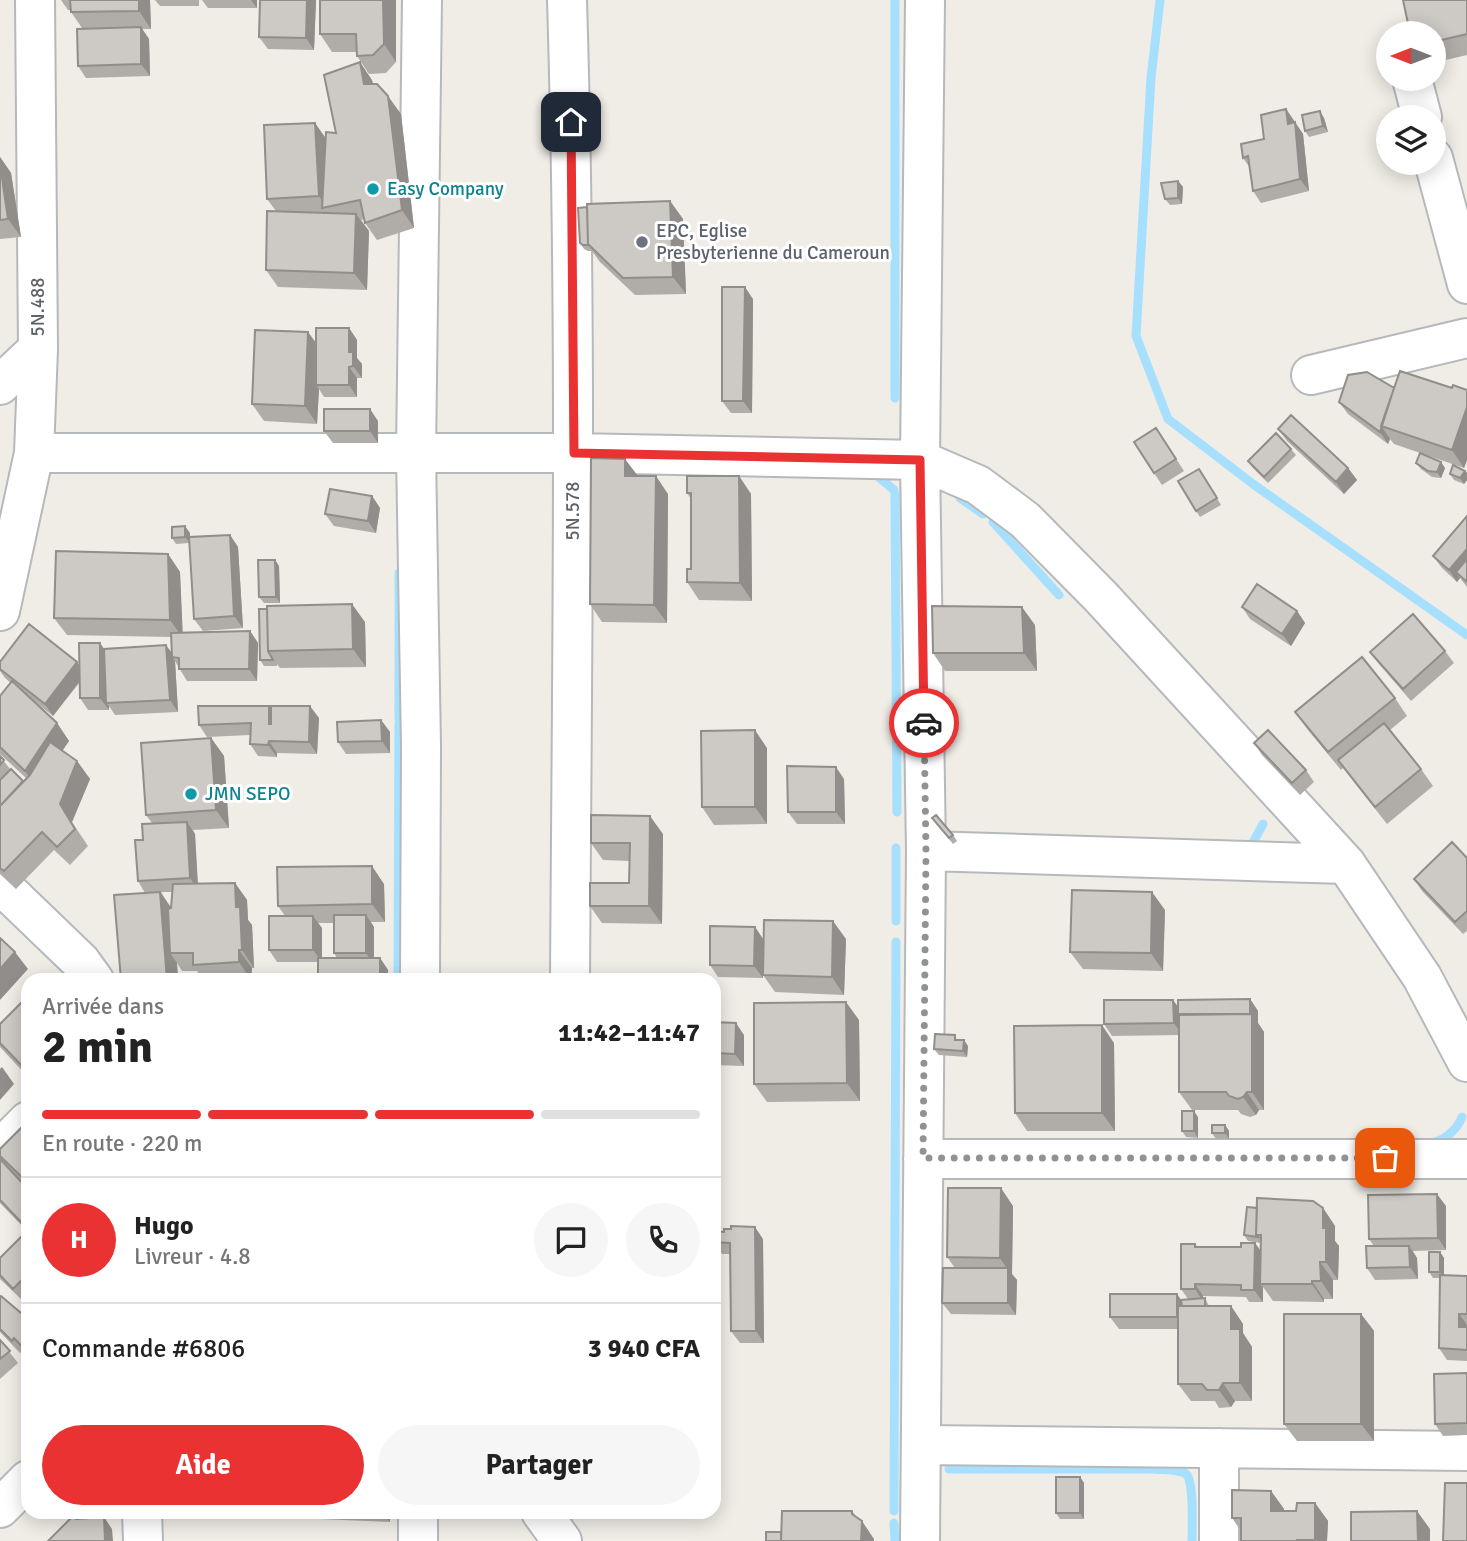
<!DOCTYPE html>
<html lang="fr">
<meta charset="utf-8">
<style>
body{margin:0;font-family:Signika,sans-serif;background:#f6f6f6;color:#222;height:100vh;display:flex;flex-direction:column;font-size:26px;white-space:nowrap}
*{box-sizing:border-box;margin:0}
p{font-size:23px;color:#767676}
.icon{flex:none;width:38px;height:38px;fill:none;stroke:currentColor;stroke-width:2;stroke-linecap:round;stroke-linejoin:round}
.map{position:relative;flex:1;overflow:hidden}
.sheet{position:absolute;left:21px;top:973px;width:700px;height:546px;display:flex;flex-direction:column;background:#fff;border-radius:21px;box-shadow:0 4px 18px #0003}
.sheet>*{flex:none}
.needle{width:46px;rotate:270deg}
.controls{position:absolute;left:1376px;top:21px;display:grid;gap:14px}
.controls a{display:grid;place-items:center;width:70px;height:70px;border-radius:50%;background:#fff;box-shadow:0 4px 18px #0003;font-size:35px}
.pin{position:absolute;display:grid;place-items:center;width:60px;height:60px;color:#fff;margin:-30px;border-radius:14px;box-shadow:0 4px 10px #0006}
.courier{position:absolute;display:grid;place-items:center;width:70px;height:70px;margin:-35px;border:5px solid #ea3233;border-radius:50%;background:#fff;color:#222;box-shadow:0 2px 9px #0007}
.head em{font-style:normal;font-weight:800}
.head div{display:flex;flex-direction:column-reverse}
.head{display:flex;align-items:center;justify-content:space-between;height:119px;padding:0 21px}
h1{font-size:46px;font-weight:800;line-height:52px}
.bar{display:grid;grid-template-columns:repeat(4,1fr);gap:10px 7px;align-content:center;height:84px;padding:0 21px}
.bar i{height:9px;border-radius:5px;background:#e0e0e0}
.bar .active{background:#ea3233}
.bar p{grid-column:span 4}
.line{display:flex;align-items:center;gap:18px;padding:0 21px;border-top:2px solid #e0e0e0}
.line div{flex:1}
.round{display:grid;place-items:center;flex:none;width:74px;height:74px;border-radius:37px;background:#f6f6f6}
.button{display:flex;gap:14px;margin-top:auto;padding:14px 21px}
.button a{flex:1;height:80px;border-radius:42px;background:#ea3233;color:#fff;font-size:28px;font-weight:800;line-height:80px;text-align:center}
.button a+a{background:#f6f6f6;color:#222}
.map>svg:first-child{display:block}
</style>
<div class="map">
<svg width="1467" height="1541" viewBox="0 0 1467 1541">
<rect width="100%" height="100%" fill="#f0ede6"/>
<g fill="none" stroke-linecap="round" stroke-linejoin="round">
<path stroke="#a7e0ff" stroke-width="9" d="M1160 0 1151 78 1136 336 1168 419 1253 484 1467 635
M895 398V0
M874 473 894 490
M895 494 897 812
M960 498 983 514
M993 522 1059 595
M399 573V719
M896 848V921
M1246 848H1250L1263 824
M398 980 399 724
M1430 1143C1443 1142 1457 1130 1462 1117
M949 1469H1155C1162 1470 1182 1469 1187 1475 1194 1484 1192 1528 1192 1541
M894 1511 896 942
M894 1523 895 1541"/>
<g stroke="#b6b9bc" stroke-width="42">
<path id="minor" d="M567 0C577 327 572 653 570 980
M1412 79 1422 117
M1433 158 1467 284
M1311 375 1467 338
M0 385 38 349
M34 453H574L920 460 978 485 1025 520 1101 597 1346 864 1422 977 1467 1062
M0 611 34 453 38 349 35 0
M926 851 1346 864
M0 884 81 962 94 980
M420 980 421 746 416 453 422 0
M0 1149 28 1121
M923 1159H1467
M921 1445 1467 1451
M1219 1448V1541
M0 1508 28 1480
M142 1512 143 1541
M541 1512 562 1541
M418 1541V1512
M920 1541 926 851 920 460 925 0"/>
</g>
<use href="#minor" stroke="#fff" stroke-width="38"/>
</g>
<path fill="#b0ada9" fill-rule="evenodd" d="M61 0H150L151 29H142L149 39 150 76 86 78 78 66 82 28 71 12V10H68Z
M155 0H199V6H160Z
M202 0H257V8H208Z
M260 0H316L314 50 268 49 259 37Z
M320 0H396V62L386 73 369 74 357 56V52H332L320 34Z
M1467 0V55L1433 63V33Z
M372 80 373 84 401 114 414 228 377 240 365 223 364 219 361 220 369 231 367 290 278 287 266 270 276 211 267 199 315 123 325 138 336 133Z
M1286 109 1303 134 1309 191 1261 203 1253 191 1250 168 1243 158 1264 139Z
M1324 118 1328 132 1309 137 1305 131Z
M0 157 11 173 21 237 0 239Z
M1178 181 1183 187 1182 204 1170 205 1165 199Z
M670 201 683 219 686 294 635 295 600 262 592 251H588L584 249 580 243Z
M753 299 752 413H731L722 401Z
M349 328 357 340V358L362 364V378H357V397H324L319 389 317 424 264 421 252 404 308 332 316 343Z
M1394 388H1452L1467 390V460L1464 468 1394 444 1390 439 1388 444 1348 414 1339 402Z
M378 421V443H333L324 431Z
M1156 428 1184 471 1162 485 1154 473Z
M1278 429 1348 468 1357 480 1344 494 1287 441Z
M1291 449 1296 455 1268 483 1252 467 1248 461Z
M1416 463 1445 468 1441 478 1432 477 1421 469Z
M1465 471 1467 473V480L1464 484 1454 480 1450 474Z
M1203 475 1221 505 1200 517 1196 511Z
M637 476 668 494 667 623 602 622 590 604Z
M739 476 751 494 752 601 699 600 687 582 691 569V499L687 493Z
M372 496 380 508 376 533 334 526 325 514Z
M1467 516V587L1460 578 1457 582 1442 568 1433 556Z
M190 533V537L230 535 238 547 243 628 203 631 194 619 189 543 176 544 172 538Z
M168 554 180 572 182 632 250 631 258 643 257 681H187L175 661 178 712 115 715 109 706V710H88L80 698V682L53 716 29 697 57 723 69 741 62 751 77 761 90 779 72 822 88 846 70 865 54 850 16 889 0 874V756L10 769 23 781 26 778 0 754V696L11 683 5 678 0 671V662L80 666 100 643 104 649 172 653 171 637 67 635 54 618Z
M275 560 279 566 280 603H264L259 597Z
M1242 607 1297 611 1305 623 1291 646 1250 619Z
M259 609 365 622 366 667 280 668 277 664V666H264L260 660Z
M1035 625 1037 671H945L933 653Z
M1445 651 1454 663 1411 701 1379 664 1370 652Z
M1395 698 1407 716 1390 730 1421 769 1433 786 1387 824 1343 768 1341 770 1308 730 1295 712Z
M271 710 319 718 317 754 277 753V757L258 756 250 744V735L207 737 199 725Z
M381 720 390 732V753L346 754 338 742Z
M211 738 224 756 229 828 193 830 195 834 198 884 235 883 247 900 248 920 252 925 254 968H252L251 980H203L197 971H182L177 963 178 980 145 893 138 881 143 840 152 823 146 815ZM161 892H172L171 908Z
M1254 743 1306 770 1314 782 1300 795 1262 755Z
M767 748V824L714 825 702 807Z
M844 779 845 824H797L788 812Z
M932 818 953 835 957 841 953 844Z
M663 834 662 924 602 923 590 906 629 883V861L603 860 591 843Z
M1467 858V931L1463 934 1422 891 1414 879Z
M384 884 385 922H371L374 927V958H380L388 970V980L318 962H277L269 950 285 916 278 906ZM318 923H334V953L337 958H322V928Z
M1165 910 1163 971 1083 969 1070 952Z
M755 927 763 939H846L844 995 775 992 763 975V978L718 977 710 965Z
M28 996V1077L0 1047V1024Z
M1250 999 1258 1011V1023L1264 1032V1110H1259L1256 1115 1250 1117 1241 1114 1238 1110H1192L1179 1092V1035L1112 1036 1104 1024 1178 1006Z
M859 1020 860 1101 767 1102 754 1084Z
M714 1022 744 1035V1066L714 1065Z
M958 1040 968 1046 967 1057 939 1055 934 1049Z
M1114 1043 1115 1131H1027L1015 1113Z
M1198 1117V1138L1186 1137 1182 1131Z
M28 1121V1187L5 1165 0 1157V1149Z
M1225 1125 1229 1131V1139H1216L1212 1133Z
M0 1159 28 1189V1294L22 1300 0 1279V1258L27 1231 0 1203Z
M1013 1206 1012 1274 1017 1280 1016 1315 951 1314 942 1303 955 1268 947 1257Z
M1446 1206V1250L1413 1251 1417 1258 1418 1279 1375 1280 1367 1268 1374 1246 1369 1239Z
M1257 1208H1323L1335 1226V1241L1339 1246 1338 1280H1333V1299H1324V1302L1273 1301 1263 1287V1302H1249L1246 1297 1203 1296V1298H1205L1209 1306H1231L1243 1324V1333L1252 1347V1401H1235L1231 1407 1219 1408 1215 1401H1191L1178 1384V1329H1119L1110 1317 1177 1294 1181 1300 1188 1299 1181 1289 1195 1244 1198 1247 1261 1251V1243L1248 1241 1244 1235Z
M714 1231 763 1239 764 1343H740L731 1331 730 1254H722L714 1243Z
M1440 1252 1444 1258V1276H1467V1361L1447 1360 1439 1348 1440 1278H1433L1429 1272Z
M0 1297 28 1319V1356L23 1350 20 1353 0 1332Z
M1361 1314 1374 1331V1441H1297L1284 1424Z
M0 1340 18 1363 0 1379Z
M1467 1373V1435L1443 1436 1435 1424Z
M1080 1477 1084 1483V1519H1060L1056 1513Z
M1271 1491 1284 1509V1511H1296L1315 1503 1328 1521 1327 1541H1241V1531L1232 1518Z
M79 1512H100L93 1518 112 1529 76 1519 85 1518Z
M271 1512H390V1522L274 1517Z"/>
<path fill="#908d8a" d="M139 0H150L151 29 139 11Z
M251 0H257V8Z
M307 0H316L314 50 306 38Z
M383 0H396V62L384 44Z
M141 27 149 39 150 76 141 64Z
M360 62 372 80 377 102 364 84Z
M388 96 401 114 414 228 402 210Z
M1286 109 1303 134 1309 191 1300 179 1288 124Z
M1320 111 1324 118 1328 132 1323 126Z
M315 123 327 140 326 207 319 196Z
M0 157 11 173 21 237 8 219 0 164Z
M1178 181 1183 187 1182 204 1178 198Z
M670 201 683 219 686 294 673 277Z
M356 214 369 231 367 290 354 273Z
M745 287 753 299 752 413 743 401Z
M349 328 357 340V358L362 364V378L353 366 349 352Z
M308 332 321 350 316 385 319 389 317 424 305 406Z
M349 367 357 378V397L349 385Z
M1467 407V460L1464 468 1452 450Z
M370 409 378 421V443L370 431Z
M1382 427 1390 439 1388 444 1380 432Z
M625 459 638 476H625Z
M1441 462 1445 468 1441 478 1437 472Z
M1348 468 1357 480 1344 494 1336 482Z
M1465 471 1467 473V480L1464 484 1460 478Z
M656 476 668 494 667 623 654 605Z
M739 476 751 494 752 601 740 583Z
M372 496 380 508 376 533 368 521Z
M185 526 190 533V543L185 537Z
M230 535 238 547 243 628 234 616Z
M1467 549V570L1456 572 1460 578 1457 582 1449 570Z
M168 554 180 572 183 638 170 620Z
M275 560 279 566 280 603 276 597Z
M352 604 365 622 366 667 353 649Z
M1022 607 1035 625 1037 671 1024 653Z
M1297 611 1305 623 1291 646 1282 634Z
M250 631 258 643 257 681 249 669Z
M100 643 108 655 106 703 109 706V710L100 698Z
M166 645 175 657H172L175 661 178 712 170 700Z
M77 662 85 674 53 716 45 704Z
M269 706 277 718V736L269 724Z
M310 706 319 718 317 754 309 742Z
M381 720 390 732V753L382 741Z
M57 723 69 741 37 788 25 771Z
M755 730 767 748V824L755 807Z
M211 738 224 756 229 828 216 810Z
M269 741 277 753V757L268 745Z
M77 761 90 779 72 822 88 846 60 804Z
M836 767 844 779 845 824 836 812Z
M650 816 663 834 662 924 649 906Z
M187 822 195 834 198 890 190 878Z
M372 866 384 884 385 922 372 904Z
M235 883 247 900 248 920 252 925 254 968 242 950 236 907Z
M160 892 172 909 170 953 177 963 178 980H167Z
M1152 892 1165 910 1163 971 1151 953Z
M366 915 374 927V965L366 953Z
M313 916 322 928V962L313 950Z
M833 921 846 939 844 995 832 977Z
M755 927 763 939V978L754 966Z
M239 950 252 968 251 980 239 962Z
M15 952 28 969 0 1000V969Z
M380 958 388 970V980H380Z
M1250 999 1258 1011V1023L1264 1032V1110L1252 1092Z
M1173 1000 1182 1012 1178 1015 1182 1021V1035L1174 1023Z
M846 1002 859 1020 860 1101 847 1083Z
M736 1023 744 1035V1066L735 1054Z
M1102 1025 1114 1043 1115 1131 1102 1113Z
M964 1040 968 1046 967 1057 963 1051Z
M2 1067 14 1084 0 1100V1069Z
M1247 1092 1259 1110 1256 1115 1243 1097Z
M1194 1111 1198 1117V1138L1194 1131Z
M1225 1125 1229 1131V1139L1225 1133Z
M1001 1188 1013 1206 1012 1274 1017 1280 1016 1315 1008 1303V1270L1000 1258Z
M1437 1194 1446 1206V1250L1438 1238Z
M1323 1208 1335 1226V1241L1339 1246 1338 1280 1326 1262 1323 1228Z
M755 1227 763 1239 764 1343 756 1331Z
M1255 1243 1264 1255 1260 1284 1263 1287V1302L1254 1290Z
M1409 1246 1417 1258 1418 1279 1410 1267Z
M1440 1252 1444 1258V1278L1440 1272Z
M1320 1262 1333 1280V1299L1321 1281Z
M1312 1281 1324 1299V1302L1312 1284Z
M1195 1284 1203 1296V1301L1195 1289Z
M1177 1294 1185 1306V1328L1177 1317Z
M1231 1306 1243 1324V1333L1252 1347V1401L1240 1383 1231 1329Z
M1361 1314 1374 1331V1441L1361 1424Z
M1459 1314 1467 1325V1339L1459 1327Z
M1223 1383 1235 1401 1231 1407 1219 1390Z
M1080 1477 1084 1483V1519L1080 1513Z
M1271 1491 1284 1509V1529L1271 1511Z
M1315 1503 1328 1521 1327 1541H1316L1315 1540Z
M852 1511 861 1524 862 1521 874 1539V1541H861L852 1514Z
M1417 1511 1430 1529V1541H1418Z
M383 1512H390V1522Z
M104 1517 112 1529 113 1541H105Z"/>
<path fill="#cdc9c5" stroke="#908d8a" stroke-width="2" d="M70 0H139V11L71 12Z
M260 0H307L306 38 259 37Z
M320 0H383L384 44 373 55 357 56 356 34H320Z
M1403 0H1467V34L1433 42V33H1410Z
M141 27V64L78 66 77 29Z
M360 62 364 84H377L388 96 402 210 365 223 360 200 322 208 326 132 336 133 324 75Z
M1286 109 1288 124 1295 122 1300 179 1253 191 1248 156 1243 158 1241 144 1264 139 1261 115Z
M1320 111 1323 126 1305 131 1302 115Z
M315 123 319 196 267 199 264 125Z
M0 164 8 219 0 220Z
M1178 181V198L1165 199 1161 183Z
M670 201 673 277 623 278 588 244 587 204Z
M587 207 588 245H583L580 243 578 208Z
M267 211 356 214 354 273 266 270Z
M722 287H745L743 401H722Z
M316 328H349V352H353V366L349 367V385H316Z
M255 330 308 332 305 406 252 404Z
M1400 371 1452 388 1453 385 1467 390V407L1452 450 1381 426Z
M1367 372 1394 388 1380 432 1339 402 1348 375Z
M324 409H370V431H324Z
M1291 415 1348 468 1336 482 1278 429Z
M1156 428 1176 459 1154 473 1134 442Z
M1276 433 1291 449 1264 477 1248 461Z
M1420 453 1441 462 1437 472 1428 471 1416 463Z
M591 458 625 459V476H656L654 605 590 604Z
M1453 465 1465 471 1460 478 1450 474Z
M1199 469 1217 498 1196 511 1178 481Z
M687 476H739L740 583 687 582V569H691V493H687Z
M330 489 372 496 368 521 325 514Z
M1467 516V549L1449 570 1433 556Z
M185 526V537L172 538V527Z
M230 535 234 616 194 619 189 537Z
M56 551 168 554 170 620 54 618Z
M1467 559V582L1456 572Z
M258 560H275L276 597H259Z
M1257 584 1297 611 1282 634 1242 607Z
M352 604 353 649 268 651 267 606Z
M932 606 1022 607 1024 653H933Z
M259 609H267L268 651 273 660H260Z
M1413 614 1445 651 1403 689 1370 652Z
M29 624 77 662 45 704 0 669V662Z
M250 631 249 669H179V658L172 657 171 633Z
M79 643H100V698H80Z
M166 645 170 700 106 703 104 649Z
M1362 657 1395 698 1328 752 1295 712Z
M12 681 57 723 25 771 0 747V696Z
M198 706H269V724H271V706H310L309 742 269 741 268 745 250 744 251 723 199 725Z
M381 720 382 741 338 742 337 722Z
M1384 723 1421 769 1375 807 1338 760Z
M755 730V807H702L701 731Z
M1268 730 1306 770 1292 783 1254 743Z
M211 738 216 810 146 815 141 743Z
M50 742 77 761 60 804 75 829 57 847 42 832 4 871 0 868V806L30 775Z
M0 756 4 760 0 765Z
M787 766 836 767V812H788Z
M11 769 23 781 0 806V780Z
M591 815 650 816 649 906H590V883H629L630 843H591Z
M936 815 953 835 949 838 932 818Z
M187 822 190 878 138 881 135 840H143L142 824Z
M1452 842 1467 858V911L1455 922 1414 879Z
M372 866V904L278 906 277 867Z
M235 883 236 907H240L242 950H239V962L193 965V953H170L168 909 171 908 173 884Z
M1072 890 1152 892 1151 953 1070 952Z
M160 892 167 980H121L114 895Z
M334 915H366V953H334Z
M269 916H313V950H269Z
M764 920 833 921 832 977 763 975Z
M710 926 755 927 754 966 710 965Z
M0 938 15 952 0 969Z
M318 958H380V980H318Z
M50 975 55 980H44Z
M228 977H244V980H228Z
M28 996V1068L26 1070 0 1043V1024Z
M1250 999V1014L1178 1015V1000Z
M1104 1000H1173L1174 1023 1104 1024Z
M846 1002 847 1083 754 1084V1003Z
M1179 1014H1252V1092H1247L1243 1097 1238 1099 1229 1096 1226 1092H1179Z
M714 1022 736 1023 735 1054 714 1053Z
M1102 1025V1113H1015L1014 1026Z
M935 1034 955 1035V1040H964L963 1051 934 1049Z
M1182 1111H1194V1131H1182Z
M28 1121V1183L0 1156V1149Z
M1212 1125H1225V1133H1212Z
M0 1159 28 1189V1216L21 1222 0 1200Z
M948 1188H1001L1000 1258 947 1257Z
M1437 1194 1438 1238 1369 1239 1368 1195Z
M1257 1198 1313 1201 1323 1208V1228H1326V1262H1320L1321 1281H1312V1284H1260L1261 1235H1256Z
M1247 1207 1257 1208 1256 1235 1258 1237 1244 1235Z
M731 1226 755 1227 756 1331H731L730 1243 714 1242V1231L724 1232V1229H731Z
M28 1230V1274L13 1289 0 1275V1258Z
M1241 1243H1255L1254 1290H1241V1285L1195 1284V1289H1181V1244H1195V1247H1241Z
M1366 1246H1409L1410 1267 1367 1268Z
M1429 1252H1440V1272H1429Z
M943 1268H1008V1303H942Z
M1440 1275 1467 1276V1314H1459V1327H1467V1350L1439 1348Z
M1110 1294H1177V1317H1110Z
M1 1296 28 1319V1353L14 1338 12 1341 0 1329V1297Z
M1205 1298V1306H1182L1181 1300Z
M1178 1306H1231V1329H1240V1383H1223L1219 1390H1207L1202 1384H1178Z
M1284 1314H1361V1424H1284Z
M0 1340 10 1351 0 1359Z
M1467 1373V1423L1435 1424 1434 1374Z
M1056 1477H1080V1513H1056Z
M1445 1483H1467V1541H1443Z
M1232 1490 1271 1491V1511H1296L1297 1503H1315V1540H1297V1541H1241V1518H1232Z
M782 1511H852V1514L862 1521 861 1541H781Z
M1417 1511 1418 1541H1351V1512Z
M73 1516 76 1519 104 1517 105 1541H48Z
M766 1532H781V1541H766Z"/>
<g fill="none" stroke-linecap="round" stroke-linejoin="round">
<path stroke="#909393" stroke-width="7" stroke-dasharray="0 12.6" d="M924 723 926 851 923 1158H1385"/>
<path stroke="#ea3233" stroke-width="9" d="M571 122 574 453 920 460 924 723"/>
</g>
<g fill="#0f9aa8" stroke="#fff" stroke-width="2.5">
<circle cx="373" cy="189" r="7"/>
<circle cx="191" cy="794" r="7"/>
</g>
<circle fill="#6b7280" stroke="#fff" stroke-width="2.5" cx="642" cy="242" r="7"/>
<g text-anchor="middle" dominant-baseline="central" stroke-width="6" stroke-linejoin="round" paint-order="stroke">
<g font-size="19" fill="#0d838f" stroke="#fff" text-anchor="start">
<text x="387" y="189">Easy Company</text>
<text x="205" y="794">JMN SEPO</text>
</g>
<g font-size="19" fill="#5b616d" stroke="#fff" text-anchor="start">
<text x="656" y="231">EPC, Eglise<tspan x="656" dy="22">Presbyterienne du Cameroun</tspan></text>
</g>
<g font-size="19" fill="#5d6266" stroke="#fff">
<text transform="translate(38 307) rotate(-90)">5N.488</text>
<text transform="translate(573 511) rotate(-90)">5N.578</text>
</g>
</g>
</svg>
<div class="controls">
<a><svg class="needle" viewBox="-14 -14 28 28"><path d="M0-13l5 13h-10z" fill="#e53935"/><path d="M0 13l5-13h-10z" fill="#767676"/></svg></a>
<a><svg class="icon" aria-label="layers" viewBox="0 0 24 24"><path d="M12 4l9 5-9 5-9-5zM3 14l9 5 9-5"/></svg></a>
</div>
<div class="pin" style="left:1385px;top:1158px;background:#ea580c"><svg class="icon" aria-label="bag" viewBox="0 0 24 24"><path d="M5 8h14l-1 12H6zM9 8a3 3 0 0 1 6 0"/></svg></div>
<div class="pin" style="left:571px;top:122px;background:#1f2937"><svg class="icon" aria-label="home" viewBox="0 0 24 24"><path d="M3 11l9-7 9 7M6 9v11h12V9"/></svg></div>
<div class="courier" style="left:924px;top:723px"><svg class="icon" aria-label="car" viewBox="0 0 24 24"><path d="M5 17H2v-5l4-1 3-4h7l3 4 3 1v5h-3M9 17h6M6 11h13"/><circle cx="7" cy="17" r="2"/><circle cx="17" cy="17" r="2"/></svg></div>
<section class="sheet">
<div class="head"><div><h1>2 min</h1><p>Arrivée dans</p></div><em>11:42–11:47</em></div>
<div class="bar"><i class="active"></i><i class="active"></i><i class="active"></i><i></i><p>En route · 220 m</p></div>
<div class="line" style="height:126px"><b class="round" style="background:#ea3233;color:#fff">H</b><div><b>Hugo</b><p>Livreur · 4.8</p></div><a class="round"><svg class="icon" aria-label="chat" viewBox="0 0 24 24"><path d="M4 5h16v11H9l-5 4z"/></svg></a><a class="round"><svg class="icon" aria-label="phone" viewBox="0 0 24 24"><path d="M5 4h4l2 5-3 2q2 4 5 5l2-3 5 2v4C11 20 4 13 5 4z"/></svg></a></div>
<div class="line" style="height:91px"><div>Commande #6806</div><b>3 940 CFA</b></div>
<div class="button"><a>Aide</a><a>Partager</a></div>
</section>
</div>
